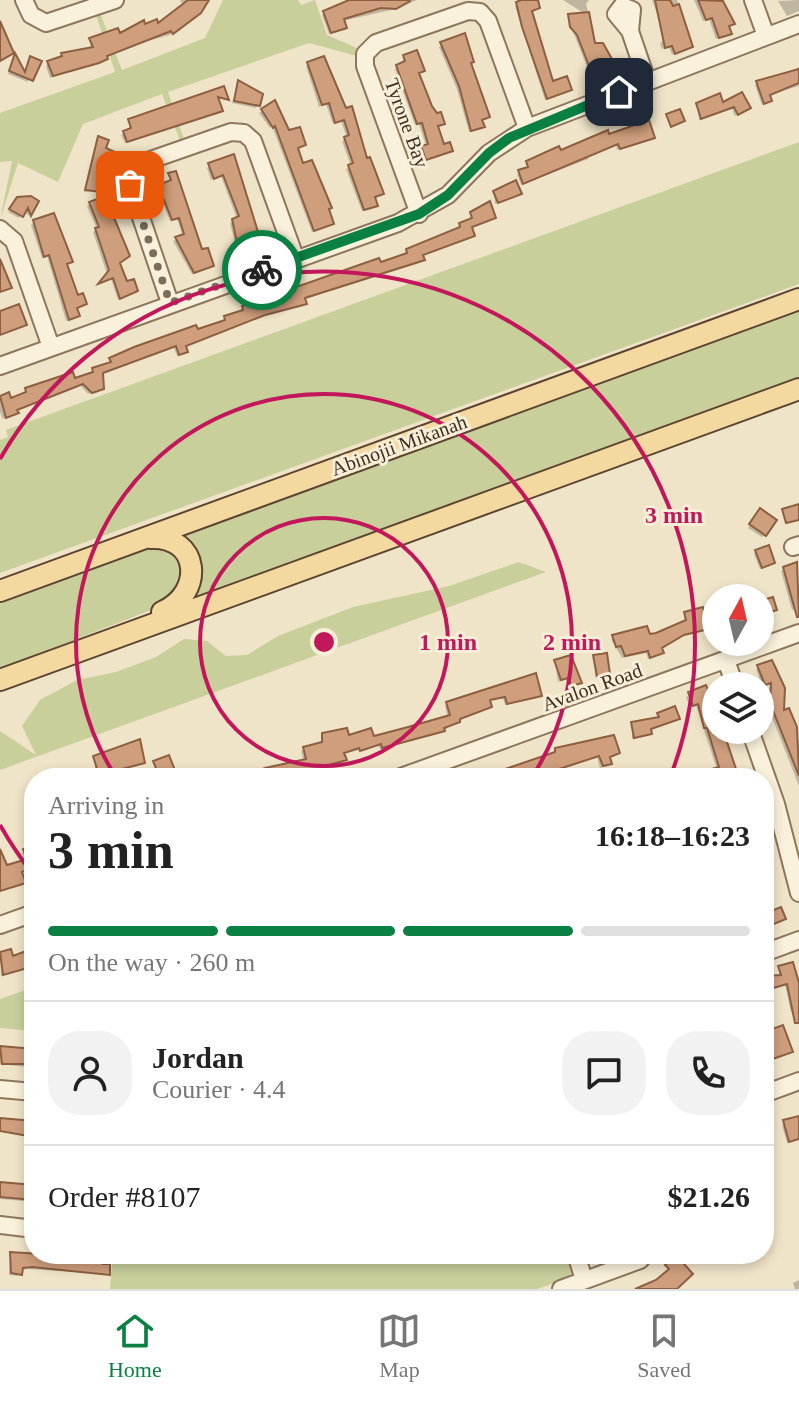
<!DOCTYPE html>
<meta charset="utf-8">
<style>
body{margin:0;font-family:Georgia,serif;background:#f2f2f2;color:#222;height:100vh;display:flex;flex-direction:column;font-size:30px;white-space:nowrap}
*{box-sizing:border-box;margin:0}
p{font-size:26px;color:#767676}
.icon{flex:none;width:44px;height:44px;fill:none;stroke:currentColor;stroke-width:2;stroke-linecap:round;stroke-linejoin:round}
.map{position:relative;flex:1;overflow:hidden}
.drawer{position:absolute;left:24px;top:768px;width:750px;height:496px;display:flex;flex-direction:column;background:#fff;border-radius:32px;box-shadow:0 4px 12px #0003}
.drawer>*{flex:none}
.needle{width:52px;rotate:8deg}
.tools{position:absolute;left:702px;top:584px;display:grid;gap:16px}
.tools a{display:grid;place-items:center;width:72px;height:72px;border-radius:50%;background:#fff;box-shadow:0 4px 12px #0003;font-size:40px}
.pin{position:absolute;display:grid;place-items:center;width:68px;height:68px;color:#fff;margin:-34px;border-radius:16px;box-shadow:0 4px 12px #0006}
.courier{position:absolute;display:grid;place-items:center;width:80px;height:80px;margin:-40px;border:6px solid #0b8043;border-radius:50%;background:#fff;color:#222;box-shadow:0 2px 10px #0007}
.headline em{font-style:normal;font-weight:800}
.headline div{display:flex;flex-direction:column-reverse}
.headline{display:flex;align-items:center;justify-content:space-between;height:136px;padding:0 24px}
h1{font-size:52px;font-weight:800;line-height:60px}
.bar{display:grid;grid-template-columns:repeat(4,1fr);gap:12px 8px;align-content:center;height:96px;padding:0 24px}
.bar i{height:10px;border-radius:6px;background:#e0e0e0}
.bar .selected{background:#0b8043}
.bar p{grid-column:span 4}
.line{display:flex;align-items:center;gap:20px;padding:0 24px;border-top:2px solid #e0e0e0}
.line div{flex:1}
.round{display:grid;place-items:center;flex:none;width:84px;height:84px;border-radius:32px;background:#f2f2f2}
.tabs{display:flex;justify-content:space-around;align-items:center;height:112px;border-top:2px solid #e0e0e0;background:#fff;font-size:22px;color:#767676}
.tabs a{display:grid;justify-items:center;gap:4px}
.tabs .selected{color:#0b8043}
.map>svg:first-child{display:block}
</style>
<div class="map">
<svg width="799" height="1289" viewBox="0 0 799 1289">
<rect width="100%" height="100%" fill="#f0e4c8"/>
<path fill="#c9cf9b" d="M223 0H298L301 5 315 0 327 35 359 49 357 56 309 43 168 92 185 142 181 143 162 94 83 124 58 182 18 163 0 220 12 161 0 162V113L115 72 96 15 100 13 122 70 205 38Z
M799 142V284L0 573V440L8 437 6 430Z
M799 310V383L189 606 180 537Z
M146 549C187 548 188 570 174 601L0 669V603Z
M519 562 546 572 0 770V731L36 755 22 726 40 700 77 680 116 672 156 657 184 639 207 641 226 656 247 655 278 636 353 607 449 586Z
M34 987V1031L0 1028V999Z
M113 1254H571L575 1271 572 1277 537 1289H110Z"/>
<path fill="#0003" d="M180 0H206L196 15 170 35 133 45 105 57 103 61 50 78 46 66 48 63 91 50 90 40 157 26 184 6Z
M357 0H417L400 8 342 21 344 27 329 34 322 15Z
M536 0 538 8 530 12 552 84 570 90 545 100 515 6Z
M563 0H589L586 4 605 80 602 82 594 85 567 16 582 12Z
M677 0 690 47 672 55 669 47 662 49 660 44 663 40 660 23 652 0Z
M694 0H717L732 24 727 27V36L716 39 709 19 703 21Z
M799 0V11L787 16 778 1Z
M464 36 469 64 488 117 480 121V129L469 132 457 89 439 47Z
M14 57 24 74 30 59 28 82 8 74Z
M404 57 423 70 417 74 430 107 443 123 436 127 443 147 451 150 424 161 420 150 426 145 419 124 415 125 395 69 403 64Z
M323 59 381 194 373 198V207L362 211 346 169 351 166 342 141 347 138 341 121 333 124 326 104 319 107 306 66Z
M799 67V86L768 95 770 100 762 105 755 85Z
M238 82 258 105 256 108 232 103Z
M223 89 227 99H216L218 113 125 143 121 135 129 131V121Z
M741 95 746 110 735 116 732 109 699 120 697 105 722 104Z
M274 103 288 133 304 145 296 149 327 210 329 226 312 232 272 126 270 128 259 113Z
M608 137H653L617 150 616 145 589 155 588 159 521 185 517 174 526 169 528 163Z
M99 138 109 162 103 163 99 191 84 192Z
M233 157 260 248 238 257 230 223 237 219 221 176 211 180 207 168Z
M170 175 200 252 211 266 192 274 173 241 183 237 177 219 170 221 157 189 169 183Z
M494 193 519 194 495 204Z
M15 201 36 203 28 216 25 209 19 218 8 212Z
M90 204 126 283 136 291 118 300 111 279 101 283 107 274 93 232 97 229 87 206Z
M471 214 493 218 470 228V238L421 255V262L304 299 303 306 261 317 184 347 186 352 177 356 174 348 101 374 100 390 88 394 80 385 15 411 14 415 3 419 0 412V398L8 395 10 400 25 395 26 390 91 375 93 370 109 364 111 359 224 323 225 318 241 313 243 308 405 255 407 251 458 230 460 224 470 221Z
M34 222 71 261 65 265 77 297 85 304 76 309V318L66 321 47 256 42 258 31 225Z
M758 513 765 534 762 537 748 528Z
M756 551 770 565 760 569 754 554Z
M796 564 799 608 792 610 781 571Z
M746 589 749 598H732L734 593Z
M685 614 706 628 680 637 660 648 659 655 648 659 646 653 622 658 611 639 657 635 684 623Z
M594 657 608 673 605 675 595 677Z
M555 662 580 682 568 688 566 679 558 682Z
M771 662 782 713 788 710 799 741V786L768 707 770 683 762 686 756 669Z
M535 675 540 695 537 698 505 705 503 698 488 701 487 709 458 720 441 733 380 749 378 745 343 754 342 762 319 768 318 776 250 778 304 762 301 751 320 744 323 735 372 739 448 718 445 706 447 704Z
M705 688 716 719V730H720L737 778H713L711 773 717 770 696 705 690 707 686 697Z
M658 714 678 718 649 730 647 736 632 739V724L657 719Z
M556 750 618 753 608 758 607 766 600 768 597 757 548 773 550 778H483L554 754Z
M94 758 143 763 96 776Z
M155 762 175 778H156Z
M34 846V867L20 873 23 883 0 892V882L25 861 22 853Z
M34 940V965L1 976 0 954 9 952 11 958 32 951 29 943Z
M779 967 799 987V1017L797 1011 791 1012 785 985 768 990 771 1000 764 1004V982L779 978Z
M764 1035 765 1034 791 1052 764 1063Z
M0 1048 34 1051V1068L0 1064Z
M799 1118V1139L787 1143 782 1125Z
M764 1132 768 1145 764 1148Z
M0 1184 34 1187V1202L0 1199Z
M10 1254 108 1274 28 1269 20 1270 17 1276 9 1275Z
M799 1280V1289H795L793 1283Z"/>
<path fill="#cf9f7d" stroke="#8d5f41" stroke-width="2" d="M188 0H209L201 13 173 34 171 31 107 56 108 59 99 63 53 76 47 61 62 56 61 53 93 47 89 38 118 28 120 33 144 20 145 24 157 19 158 23Z
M349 0H410V1L396 9 381 8 344 19 347 28 331 33 323 11Z
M521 0H538L540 8 532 11 553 81 567 76 572 90 547 99 522 27 516 2Z
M655 0H670L673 6 679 4 693 47 675 54 672 46 665 48Z
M698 0 723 1 735 24 729 26 732 34 719 38 712 18 706 20Z
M589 12 595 43H603L617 68 606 77 607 80 596 84 577 35 570 27 568 14Z
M0 21 14 53 0 61Z
M465 33 474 62 471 63 490 117 482 120 485 127 471 131 459 86 440 42Z
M417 50 425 71 419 73 432 106 437 113 441 112 445 124 438 126 444 144 450 142 453 151 426 160 421 146 428 144 422 123 417 124 396 65 405 61 403 55Z
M15 53 25 72 30 56 42 61 33 81 9 71Z
M324 56 346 108 352 106 367 158 370 157 384 194 375 197 378 206 364 210 348 165 353 163 344 137 349 135 344 120 335 123 329 103 322 105 307 62Z
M799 69V83L770 95 772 101 764 104 756 81Z
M238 80 263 94 260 106 234 101Z
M224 86 229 100 218 97 223 111 127 142 123 131 131 128 128 119Z
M742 92 751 108 738 115 734 107 701 119 696 103 720 93 723 102Z
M275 100 289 130 300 127 306 145 298 148 303 163 312 160 332 208 329 209 334 224 314 231 275 126 273 128 261 109Z
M680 109 685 121 671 127 666 114Z
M649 120 655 138 620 149 618 144 523 184 518 170 528 167 526 161 559 146 561 150 608 130 609 134Z
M98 136 109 140 106 148 115 152 111 163 105 161 101 192 85 190Z
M234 154 263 248 240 256 232 219 239 216 223 175 214 179 208 163Z
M176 171 202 249 208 248 214 266 194 273 175 237 184 234 179 218 172 220 158 185 171 180 168 173Z
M516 180 522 194 498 203 493 191Z
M31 196 39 201 31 216 28 208 23 217 9 209 17 197Z
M105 196 130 256 120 263 127 281 134 279 138 291 120 299 113 278 98 284 109 270 95 228 99 227 89 202Z
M490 201 496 218 472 227 475 236 423 255 425 260 305 298 307 304 265 315 186 346 188 352 179 355 176 346 103 373 104 389 92 393 83 384 17 410 19 413 6 418 0 396 9 392 11 398 26 392 25 388 73 372 75 378 93 372 92 368 111 362 109 358 134 347 196 325 198 329 225 320 224 316 243 310 242 306 379 258 381 262 407 253 406 249 460 227 459 223 472 218 470 212Z
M54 213 73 262 67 264 78 295 83 293 87 304 77 308 80 316 69 320 49 255 44 257 33 220Z
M0 259 12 288 0 292Z
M19 304 27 325 0 335V311Z
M799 504V520L786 523 782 509Z
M760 508 777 520 766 536 749 524Z
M769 545 775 563 762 568 755 550Z
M797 562 799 617H797L783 567Z
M773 597 777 610 760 615V601Z
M703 607 709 629 684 635 662 648 664 653 650 658 648 651 625 656 621 646 616 647 612 635 647 626 650 634 656 633 686 620 684 612Z
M607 653 610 674 597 676 593 655Z
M571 655 582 683 571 686 568 678 561 680 554 660Z
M772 660 785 688 784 710 789 708 797 727 799 776 770 703 771 683 765 685 757 665Z
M536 673 542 696 507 704 505 697 490 700 492 707 460 719V722L444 728 445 731 382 748 381 744 360 751 359 748 344 753 347 760 321 767 323 774 311 777 310 773 291 778H240L265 768 306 759 303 747 322 742V733L347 728 349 735 371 728 374 736 408 727 450 715 446 702Z
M706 685 716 710V730H723L738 775 727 778H715L712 769 719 767 707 728H704L698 704 693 706 688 692Z
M675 706 680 719 651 729 652 734 634 738 631 722 659 717 657 713Z
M614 735 620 753 610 757 612 764 603 766 599 756 550 772 552 778H534L532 775 479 778 555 752V748Z
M140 739 145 763 99 775 93 756Z
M169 755 178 778H160L153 761Z
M34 845V875L31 868 22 872 26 883 0 891V849L7 865 27 859 23 849Z
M781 907 786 919 764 928V914Z
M34 948V960L29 961 31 967 3 975 0 952 11 949 13 956Z
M793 962 799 983V1023H795L787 984 770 989 773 1001 764 1003V976L781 975 778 966Z
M783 1025 793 1052 764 1062V1043L767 1042 764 1032Z
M0 1046 34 1049V1064H2Z
M799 1116V1139L789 1142 783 1120Z
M0 1118 34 1121V1137L0 1131Z
M0 1182 34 1185V1200L0 1197Z
M10 1252 103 1258V1264H110V1275L32 1267 23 1268 22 1275 11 1273Z
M676 1255 693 1274 677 1289H635L656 1280 669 1269 665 1265Z"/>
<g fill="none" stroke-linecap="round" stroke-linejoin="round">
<g stroke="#8d765c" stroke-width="20">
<path id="minor" d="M24 0 31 15 46 23 115 0
M753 0 766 36
M630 31 616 14 622 6 632 10 630 31 647 81
M419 214 365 66V54L376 43 468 11 480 12 488 21 527 128
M0 229 14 241 51 347
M170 303 130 185 131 173 142 163 231 132 244 133 253 141 295 257
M0 366 398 223 448 195 489 153 527 128 799 24
M793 547 799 545
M726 660 735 686
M750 730 776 804 799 893
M398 778 799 633
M0 925 34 913
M764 953 799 940
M0 1089 34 1092
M764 1094 799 1081
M0 1225 34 1229
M576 1254 584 1280
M561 1289 640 1260 645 1254"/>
</g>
<g stroke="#5b4430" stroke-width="24">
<path id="major" d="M150 538C200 535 205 593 162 612
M0 591 799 299
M0 680 799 389"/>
</g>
<use href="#minor" stroke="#faf1dc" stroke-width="16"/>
<use href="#major" stroke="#f3d9a0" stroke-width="20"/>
</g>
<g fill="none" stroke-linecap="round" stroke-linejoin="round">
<path stroke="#7c6e5b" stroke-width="8" stroke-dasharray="0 14.4" d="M130 185 170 303 262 270"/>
<path stroke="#0b8043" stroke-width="10" d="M262 270 419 214 448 195 489 153 509 138 619 92"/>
</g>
<g fill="none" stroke="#c2185b" stroke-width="4">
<circle cx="324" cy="642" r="124"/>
<path d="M116 777A248 248 0 1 1 532 777"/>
<path d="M33 874A372 372 0 0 1 0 825M0 459A372 372 0 0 1 671 775"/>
</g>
<g text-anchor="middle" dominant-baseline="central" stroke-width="6" stroke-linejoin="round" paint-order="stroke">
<g font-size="20" fill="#3d2e20" stroke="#f7eed8">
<text transform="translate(407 123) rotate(70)">Tyrone Bay</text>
<text transform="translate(399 445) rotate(-20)">Abinojii Mikanah</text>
<text transform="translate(592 687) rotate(-20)">Avalon Road</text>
</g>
</g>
<circle cx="324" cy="642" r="12" fill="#c2185b" stroke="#f7eed8" stroke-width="4"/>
<g font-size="24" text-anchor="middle" font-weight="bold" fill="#c2185b" stroke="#f7eed8" stroke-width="6" stroke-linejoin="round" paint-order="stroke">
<text x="674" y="523">3 min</text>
<text x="448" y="650">1 min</text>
<text x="572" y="650">2 min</text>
</g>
</svg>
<div class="tools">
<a><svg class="needle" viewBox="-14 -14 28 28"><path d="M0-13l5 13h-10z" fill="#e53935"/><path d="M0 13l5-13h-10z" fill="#767676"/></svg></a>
<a><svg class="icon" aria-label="layers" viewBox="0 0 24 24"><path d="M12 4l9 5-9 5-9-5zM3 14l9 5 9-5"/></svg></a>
</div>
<div class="pin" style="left:130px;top:185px;background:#ea580c"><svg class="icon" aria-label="bag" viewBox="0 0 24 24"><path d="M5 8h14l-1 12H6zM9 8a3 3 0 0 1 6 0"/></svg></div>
<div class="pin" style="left:619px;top:92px;background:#1f2937"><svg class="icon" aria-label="home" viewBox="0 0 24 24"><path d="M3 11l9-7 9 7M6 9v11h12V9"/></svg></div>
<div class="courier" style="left:262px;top:270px"><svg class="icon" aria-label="bike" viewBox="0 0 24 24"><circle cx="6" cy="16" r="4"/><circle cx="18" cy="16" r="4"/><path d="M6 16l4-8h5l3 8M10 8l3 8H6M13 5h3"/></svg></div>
<section class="drawer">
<div class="headline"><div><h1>3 min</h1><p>Arriving in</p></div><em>16:18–16:23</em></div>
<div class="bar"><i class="selected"></i><i class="selected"></i><i class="selected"></i><i></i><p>On the way · 260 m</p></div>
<div class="line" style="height:144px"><a class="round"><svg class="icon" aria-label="person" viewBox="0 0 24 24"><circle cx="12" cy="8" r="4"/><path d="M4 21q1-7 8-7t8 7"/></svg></a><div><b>Jordan</b><p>Courier · 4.4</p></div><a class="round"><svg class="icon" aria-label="chat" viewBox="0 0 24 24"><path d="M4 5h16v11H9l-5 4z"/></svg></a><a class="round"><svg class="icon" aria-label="phone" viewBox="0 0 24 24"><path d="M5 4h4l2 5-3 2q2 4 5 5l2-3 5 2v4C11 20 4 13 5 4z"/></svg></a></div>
<div class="line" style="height:104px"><div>Order #8107</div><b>$21.26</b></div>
</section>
</div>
<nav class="tabs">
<a class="selected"><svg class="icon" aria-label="home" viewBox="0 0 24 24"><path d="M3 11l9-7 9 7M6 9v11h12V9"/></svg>Home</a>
<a><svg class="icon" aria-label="map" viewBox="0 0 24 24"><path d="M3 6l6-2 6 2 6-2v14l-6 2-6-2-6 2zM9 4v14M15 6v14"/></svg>Map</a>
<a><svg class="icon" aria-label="saved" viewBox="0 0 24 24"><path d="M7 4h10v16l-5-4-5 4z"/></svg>Saved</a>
</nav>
